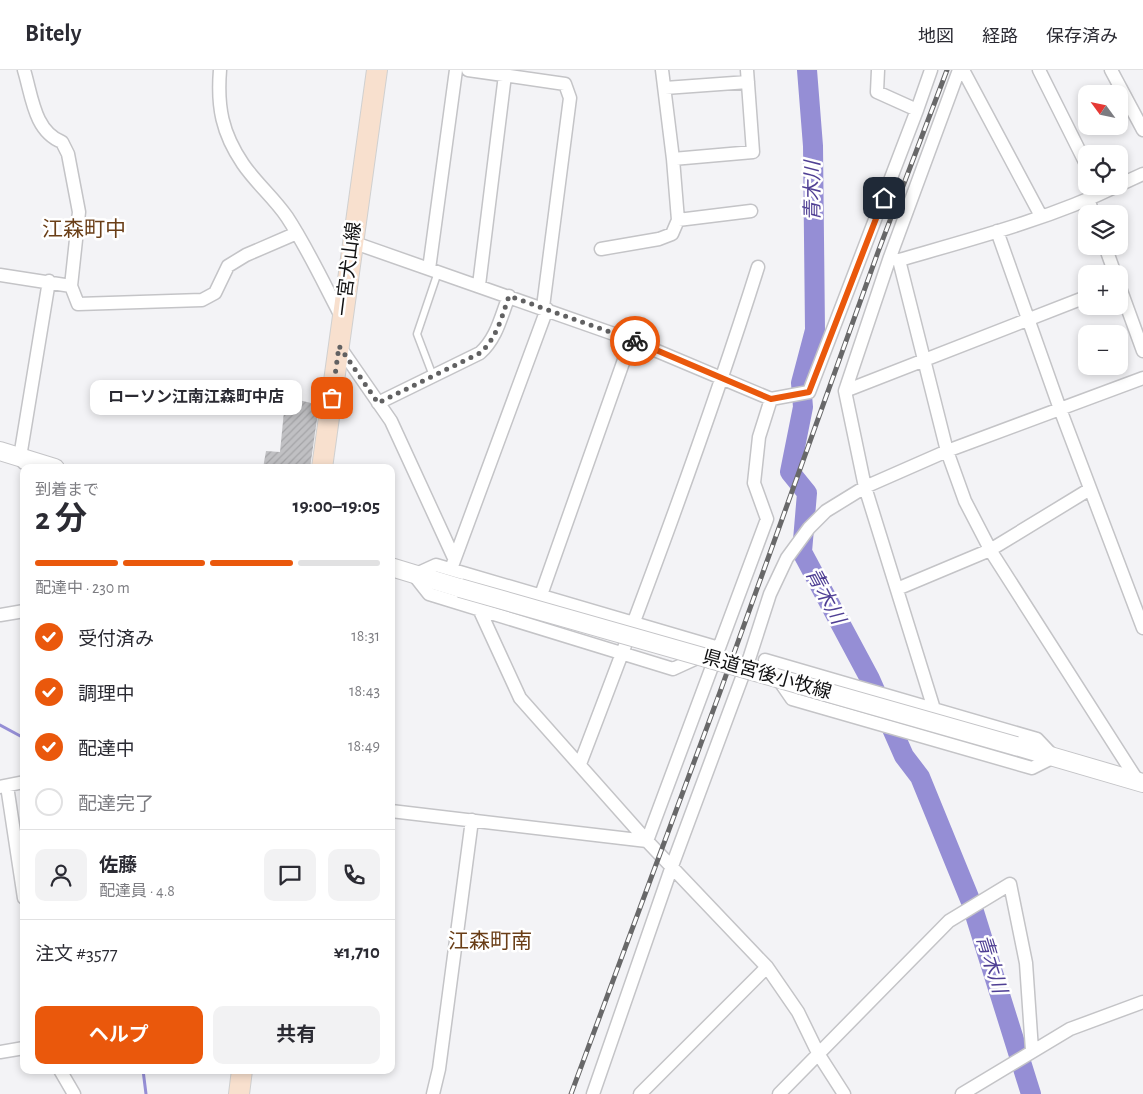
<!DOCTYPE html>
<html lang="ja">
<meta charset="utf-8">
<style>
body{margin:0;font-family:"Alegreya Sans","Noto Sans JP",sans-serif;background:#f2f2f3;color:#2b2b33;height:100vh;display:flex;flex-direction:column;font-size:19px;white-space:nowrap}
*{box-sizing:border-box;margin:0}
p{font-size:16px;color:#7c7c81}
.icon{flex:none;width:28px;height:28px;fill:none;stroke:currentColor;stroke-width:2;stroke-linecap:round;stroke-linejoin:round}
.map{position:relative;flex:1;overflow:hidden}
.drawer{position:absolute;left:20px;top:394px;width:375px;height:610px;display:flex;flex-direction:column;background:#fff;border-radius:10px;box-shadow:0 2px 8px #0003}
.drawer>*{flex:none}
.needle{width:32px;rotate:303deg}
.fabs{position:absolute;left:1078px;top:15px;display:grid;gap:10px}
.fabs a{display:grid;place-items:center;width:50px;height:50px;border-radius:10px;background:#fff;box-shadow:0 2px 8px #0003;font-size:25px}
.pin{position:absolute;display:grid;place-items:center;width:42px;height:42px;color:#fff;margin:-21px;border-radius:10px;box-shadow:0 2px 8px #0006}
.courier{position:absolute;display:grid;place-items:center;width:50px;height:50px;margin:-25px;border:4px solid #ea580c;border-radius:50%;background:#fff;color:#222;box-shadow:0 1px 6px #0007}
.bubble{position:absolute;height:35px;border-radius:10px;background:#fff;box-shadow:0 2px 8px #0003;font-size:16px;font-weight:700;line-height:35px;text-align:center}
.headline em{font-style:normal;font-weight:700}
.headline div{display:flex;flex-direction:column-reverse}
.headline{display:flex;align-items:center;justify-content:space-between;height:85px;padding:0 15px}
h1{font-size:32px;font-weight:700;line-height:38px}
.bar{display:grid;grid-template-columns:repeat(4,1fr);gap:8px 5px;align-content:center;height:60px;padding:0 15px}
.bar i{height:6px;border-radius:4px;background:#e1e1e2}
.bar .on{background:#ea580c}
.bar p{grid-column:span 4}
.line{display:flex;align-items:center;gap:12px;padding:0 15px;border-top:1px solid #e1e1e2}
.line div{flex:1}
.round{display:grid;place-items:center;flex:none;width:52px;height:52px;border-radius:10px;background:#f2f2f3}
ol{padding:0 15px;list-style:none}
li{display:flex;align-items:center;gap:15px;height:55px}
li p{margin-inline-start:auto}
li .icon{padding:5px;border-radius:50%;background:#ea580c;color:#fff;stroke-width:4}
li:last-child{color:#7c7c81}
li i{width:28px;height:28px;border:2px solid #e1e1e2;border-radius:50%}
.button{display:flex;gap:10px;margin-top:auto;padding:10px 15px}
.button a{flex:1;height:58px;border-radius:10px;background:#ea580c;color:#fff;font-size:20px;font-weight:700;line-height:58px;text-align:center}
.button a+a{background:#f2f2f3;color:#2b2b33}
header{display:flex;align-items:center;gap:30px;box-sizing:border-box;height:70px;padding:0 25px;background:#fff;border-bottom:1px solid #e1e1e2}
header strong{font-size:24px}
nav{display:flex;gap:28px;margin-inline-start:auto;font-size:18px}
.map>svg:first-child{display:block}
</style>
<header>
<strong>Bitely</strong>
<nav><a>地図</a><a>経路</a><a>保存済み</a></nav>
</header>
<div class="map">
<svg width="1143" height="1024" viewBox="0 0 1143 1024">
<defs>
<pattern id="building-hatch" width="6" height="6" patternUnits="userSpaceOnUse" patternTransform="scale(1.25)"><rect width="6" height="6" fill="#c0c0c3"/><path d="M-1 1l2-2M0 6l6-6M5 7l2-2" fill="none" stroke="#a4a4a7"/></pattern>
</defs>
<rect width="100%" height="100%" fill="#f3f3f6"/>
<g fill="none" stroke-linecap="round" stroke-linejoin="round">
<path stroke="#958ed5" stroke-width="3" d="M0 655 24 668
M143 1000 146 1024"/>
<path stroke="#958ed5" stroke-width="20" d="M807 0 813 76 815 260 801 313 803 337 790 402 807 423 802 482 870 609 904 686 920 707 971 832 1031 1024"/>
</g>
<path fill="url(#building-hatch)" d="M299 330 319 335 310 398H263L266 381 280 382 284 341Z"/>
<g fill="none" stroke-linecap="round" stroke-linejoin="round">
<g stroke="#c4c4c7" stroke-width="9">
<path id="service" d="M433 306 417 264 438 202"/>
</g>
<g stroke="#c4c4c7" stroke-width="15">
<path id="minor" d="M24 0C32 26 34 61 62 72L68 84 79 142 71 216 78 234 202 230 215 223 228 196 246 185 297 163
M220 0C217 37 222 63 243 94 256 113 274 128 287 147 308 179 324 214 342 248
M468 0 565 14 570 28 543 237
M662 0 673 89 753 82 747 0
M878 0 877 22 917 40 931 0
M963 0 1041 146
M1039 0 1086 94
M1111 0 1143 60
M665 18 748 12
M673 89 678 150 751 141
M1119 115 1143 104
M1089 131 1093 144
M997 161 1060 339 1143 558
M352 172 631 270 771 329 759 367 754 413 767 449 647 771
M1105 176 1115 204
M601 179 659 169 672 164 678 150
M893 188 899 190C972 169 1049 149 1117 116
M899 190 947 381 965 431 992 483 1139 713
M429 199 456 0
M0 205 71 216
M479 215 505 5
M1119 215 1143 281
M339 276 391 351 454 488
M845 321 1086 227
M771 329 809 322 917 40
M378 333 480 283C497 268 501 246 509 226
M24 393 20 387 49 211
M436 495 719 578 673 599 429 524 414 505Z
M451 499 547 239
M897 519 990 480 1090 419
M541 525 631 270
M480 541 520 628 647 771 767 897 798 942 819 985 844 1024
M0 545 24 541
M765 590 1037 669 1054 687 1032 698 792 629Z
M934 639 865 417 845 321 890 187 959 0
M580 694C643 529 705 365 758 197
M7 716 24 828
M0 717 24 712
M391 741 647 771
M0 982 24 978
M60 1000 74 1024
M433 1024 439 999 472 750
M593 1024 672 796 750 586 770 524 787 488 809 458 826 441 865 417 947 381 1143 308
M640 1024 767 897
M779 1024 949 851 1010 814 1026 893 1032 980
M962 1024 1070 959 1143 932"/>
</g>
<g stroke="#c4c4c7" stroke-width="20">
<path id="secondary" d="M0 381 55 398
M391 497 460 518
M1016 676 1143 713"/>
</g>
<g stroke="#d0d0d0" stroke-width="22">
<path id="primary" d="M322 398 377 0
M239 1024 242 1000"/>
</g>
<use href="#service" stroke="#fff" stroke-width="6"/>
<use href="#minor" stroke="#fff" stroke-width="12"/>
<use href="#secondary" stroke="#fff" stroke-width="18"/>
<use href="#primary" stroke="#f8e0ce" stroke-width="20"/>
<g stroke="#686869" stroke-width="5">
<path id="rail" d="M571 1024 720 622 878 182 947 0"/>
</g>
<use href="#rail" stroke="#fff" stroke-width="3" stroke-dasharray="9" stroke-linecap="butt"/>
<g stroke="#c4c4c7" stroke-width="20" stroke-linecap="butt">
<path id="secondary-bridge" d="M460 518 1016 676"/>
</g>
<use href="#secondary-bridge" stroke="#fff" stroke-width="18"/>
</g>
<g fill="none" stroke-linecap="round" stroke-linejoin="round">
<path stroke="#616162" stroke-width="5" stroke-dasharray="0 9" d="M332 328 339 276 378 333 480 283C497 268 502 246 509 226L635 271"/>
<path stroke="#ea580c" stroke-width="6" d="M635 271 771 329 809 322 884 128"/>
</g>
<g text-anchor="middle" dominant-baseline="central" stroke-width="5" stroke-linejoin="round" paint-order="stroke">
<g font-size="19" fill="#121213" stroke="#fff">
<text transform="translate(349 199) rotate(-83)">一宮犬山線</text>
<text transform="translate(767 605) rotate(16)">県道宮後小牧線</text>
</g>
<g font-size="20" font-style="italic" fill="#4f3f94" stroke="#fff">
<text transform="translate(813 121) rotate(-90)">青木川</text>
<text transform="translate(825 526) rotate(62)">青木川</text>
<text transform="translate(991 894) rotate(73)">青木川</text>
</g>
<g font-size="21" fill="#6a3e17" stroke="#fff">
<text x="84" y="159">江森町中</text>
<text x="490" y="871">江森町南</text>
</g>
</g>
</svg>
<div class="fabs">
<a><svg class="needle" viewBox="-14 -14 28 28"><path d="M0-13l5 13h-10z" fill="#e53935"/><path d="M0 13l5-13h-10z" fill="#7c7c81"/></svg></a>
<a><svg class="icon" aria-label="locate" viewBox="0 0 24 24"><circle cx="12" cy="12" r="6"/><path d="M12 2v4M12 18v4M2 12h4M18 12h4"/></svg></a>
<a><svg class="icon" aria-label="layers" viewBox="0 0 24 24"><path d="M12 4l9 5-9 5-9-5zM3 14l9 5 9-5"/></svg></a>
<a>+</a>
<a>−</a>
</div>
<div class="pin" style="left:332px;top:328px;background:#ea580c"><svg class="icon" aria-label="bag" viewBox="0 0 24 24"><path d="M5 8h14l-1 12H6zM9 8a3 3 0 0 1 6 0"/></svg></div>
<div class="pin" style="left:884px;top:128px;background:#1f2937"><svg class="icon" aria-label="home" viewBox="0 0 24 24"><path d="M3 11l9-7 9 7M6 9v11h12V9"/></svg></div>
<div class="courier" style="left:635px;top:271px"><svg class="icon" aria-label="bike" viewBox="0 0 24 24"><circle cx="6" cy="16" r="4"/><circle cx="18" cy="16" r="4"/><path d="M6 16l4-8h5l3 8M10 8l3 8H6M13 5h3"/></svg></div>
<div class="bubble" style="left:90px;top:310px;width:212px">ローソン江南江森町中店</div>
<section class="drawer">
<div class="headline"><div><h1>2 分</h1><p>到着まで</p></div><em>19:00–19:05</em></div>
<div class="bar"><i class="on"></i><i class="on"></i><i class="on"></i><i></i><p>配達中 · 230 m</p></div>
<ol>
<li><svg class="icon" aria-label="check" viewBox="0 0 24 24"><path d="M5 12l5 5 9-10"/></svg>受付済み<p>18:31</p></li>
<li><svg class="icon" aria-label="check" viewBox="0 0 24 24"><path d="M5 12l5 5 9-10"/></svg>調理中<p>18:43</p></li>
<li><svg class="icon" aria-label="check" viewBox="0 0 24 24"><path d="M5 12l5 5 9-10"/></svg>配達中<p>18:49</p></li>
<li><i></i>配達完了</li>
</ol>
<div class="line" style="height:90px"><a class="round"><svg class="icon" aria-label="person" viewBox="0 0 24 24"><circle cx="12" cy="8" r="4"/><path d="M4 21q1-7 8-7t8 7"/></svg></a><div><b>佐藤</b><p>配達員 · 4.8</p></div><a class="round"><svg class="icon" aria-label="chat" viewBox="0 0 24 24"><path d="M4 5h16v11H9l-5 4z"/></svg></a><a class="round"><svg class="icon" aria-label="phone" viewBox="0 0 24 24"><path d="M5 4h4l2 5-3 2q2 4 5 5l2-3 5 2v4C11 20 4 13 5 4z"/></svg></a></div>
<div class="line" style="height:65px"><div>注文 #3577</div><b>¥1,710</b></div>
<div class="button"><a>ヘルプ</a><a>共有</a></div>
</section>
</div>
